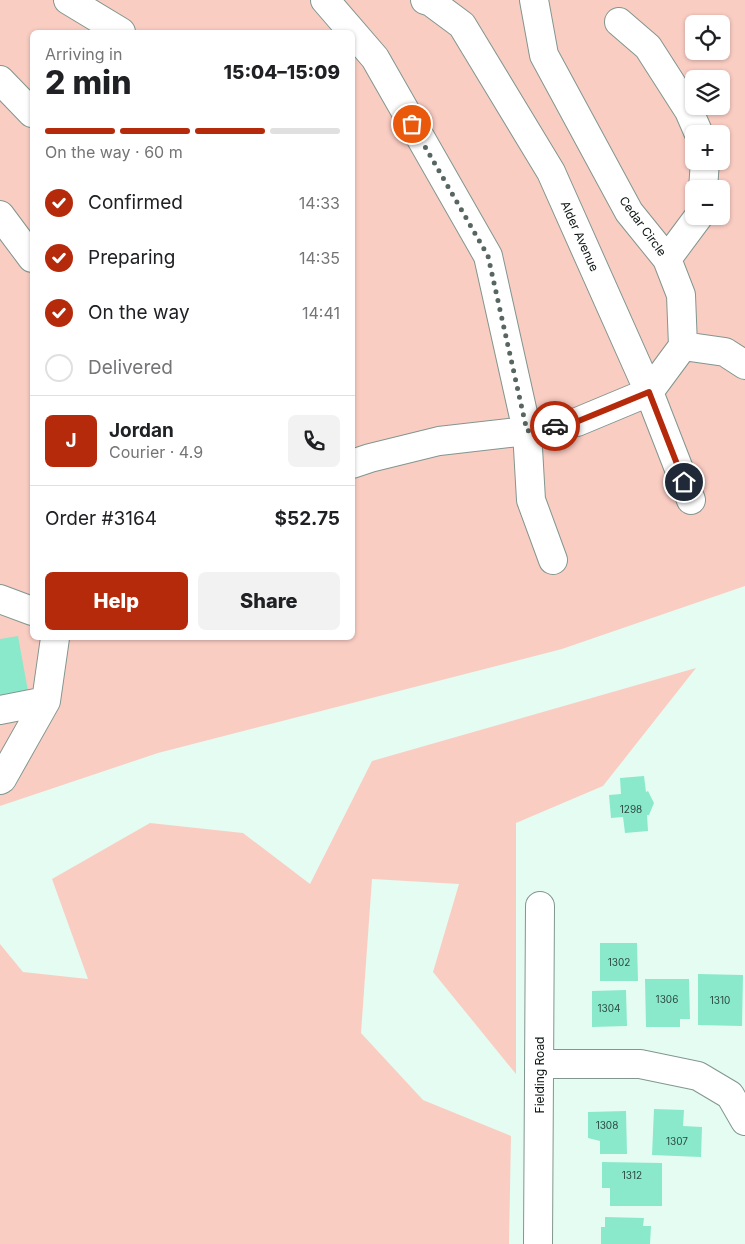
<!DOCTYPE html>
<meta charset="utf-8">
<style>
body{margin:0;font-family:Inter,sans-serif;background:#f2f2f2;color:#202124;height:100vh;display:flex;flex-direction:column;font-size:19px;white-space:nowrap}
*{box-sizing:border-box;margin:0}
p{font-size:16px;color:#757577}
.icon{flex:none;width:28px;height:28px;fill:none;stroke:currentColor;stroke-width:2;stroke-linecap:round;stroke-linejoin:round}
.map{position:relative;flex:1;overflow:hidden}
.drawer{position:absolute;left:30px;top:30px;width:325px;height:610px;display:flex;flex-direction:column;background:#fff;border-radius:8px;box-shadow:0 1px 4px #0004}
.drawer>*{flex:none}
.buttons{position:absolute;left:685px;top:15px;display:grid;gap:10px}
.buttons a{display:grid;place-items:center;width:45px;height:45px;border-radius:8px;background:#fff;box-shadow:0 1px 4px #0004;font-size:25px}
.pin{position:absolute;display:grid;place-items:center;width:42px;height:42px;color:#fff;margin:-21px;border:2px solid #fff;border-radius:50%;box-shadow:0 1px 5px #0007}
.courier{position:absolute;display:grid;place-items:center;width:50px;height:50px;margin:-25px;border:4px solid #b52a0a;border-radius:50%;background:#fff;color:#222;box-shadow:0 1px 6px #0007}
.overview em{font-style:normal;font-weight:800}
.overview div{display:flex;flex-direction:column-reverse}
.overview{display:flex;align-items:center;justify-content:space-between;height:85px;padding:0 15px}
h1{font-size:32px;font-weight:800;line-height:38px}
.bar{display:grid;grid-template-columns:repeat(4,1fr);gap:8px 5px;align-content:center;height:60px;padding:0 15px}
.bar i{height:6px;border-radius:4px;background:#e0e0e0}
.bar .on{background:#b52a0a}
.bar p{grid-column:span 4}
.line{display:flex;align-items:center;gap:12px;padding:0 15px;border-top:1px solid #e0e0e0}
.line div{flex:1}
.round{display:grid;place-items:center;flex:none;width:52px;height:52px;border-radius:8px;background:#f2f2f2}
ol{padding:0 15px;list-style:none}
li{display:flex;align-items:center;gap:15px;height:55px}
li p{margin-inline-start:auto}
li .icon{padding:5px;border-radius:50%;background:#b52a0a;color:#fff;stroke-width:4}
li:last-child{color:#757577}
li i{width:28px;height:28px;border:2px solid #e0e0e0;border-radius:50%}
.button{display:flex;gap:10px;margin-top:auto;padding:10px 15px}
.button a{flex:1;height:58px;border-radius:8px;background:#b52a0a;color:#fff;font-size:20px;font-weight:800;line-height:58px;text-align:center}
.button a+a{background:#f2f2f2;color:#202124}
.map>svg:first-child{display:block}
</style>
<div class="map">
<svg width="745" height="1244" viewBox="0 0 745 1244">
<rect width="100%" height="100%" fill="#e5fcf3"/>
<path fill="#facdc3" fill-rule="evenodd" d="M0 0H745V586L562 649 158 753 0 806ZM694 24H721V51H694ZM32 32H352V638H32ZM694 79H721V106H694ZM694 134H721V161H694ZM694 189H721V216H694Z
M696 668 603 786 516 823V1074L433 972 459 884 372 879 361 1033 423 1100 511 1136 509 1244H0V944L23 972 88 979 52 879 150 823 243 833 310 884 372 761Z"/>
<path fill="#8ae9cb" d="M18 636 28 691 0 696V639Z
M644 776 646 792 648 791 654 803 649 815H647L648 831 625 833 623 817 611 818 609 795 621 794 620 778Z
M600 943H637L638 981H600Z
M698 974 743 975 742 1026 698 1025Z
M645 979H689L690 1019H680V1027H646Z
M626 990 627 1026 592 1027V991Z
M654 1109 684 1110 683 1126 702 1127 701 1157 652 1155Z
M626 1111 627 1154H600V1141L588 1138V1112Z
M602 1162 662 1163V1206H610V1188H602Z
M605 1217 644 1218 643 1226H651L650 1244H601V1227H605Z"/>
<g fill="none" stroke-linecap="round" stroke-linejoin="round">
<g stroke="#81968e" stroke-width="30">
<path id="minor" d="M68 0 121 32
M325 0 375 58 488 256 527 431 531 500 553 560
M425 0 431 2 462 25 551 172 649 392 691 500
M619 22 648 47 689 111 699 134
M0 80 32 113
M703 189 705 161
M0 215 32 258
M667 259 699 216
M683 346 725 352 745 365
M352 464 370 458 439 441 527 431 577 422 649 392 683 346 681 295 667 259 629 212 544 55 534 0
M0 599 32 611
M0 710 46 701
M0 780 2 779 46 701 55 638
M539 1064H640L698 1076 730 1095 745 1121
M538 1244 540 906"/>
</g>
<use href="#minor" stroke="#fff" stroke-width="28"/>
</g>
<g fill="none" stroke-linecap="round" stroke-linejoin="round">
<path stroke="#586661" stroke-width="5" stroke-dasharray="0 9" d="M412 124 488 256 527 431 555 426"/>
<path stroke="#b52a0a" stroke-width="6" d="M555 426 576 422 649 392 684 482"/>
</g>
<g text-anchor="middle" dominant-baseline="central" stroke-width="5" stroke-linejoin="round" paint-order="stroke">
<g font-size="10" fill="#2c4a40">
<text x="631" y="809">1298</text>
<text x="619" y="962">1302</text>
<text x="667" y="999">1306</text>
<text x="720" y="1000">1310</text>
<text x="609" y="1008">1304</text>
<text x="607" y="1125">1308</text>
<text x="677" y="1141">1307</text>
<text x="632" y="1175">1312</text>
</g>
<g font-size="12" fill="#0c1512" stroke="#fff">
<text transform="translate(643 226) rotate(54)">Cedar Circle</text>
<text transform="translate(580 236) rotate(66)">Alder Avenue</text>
<text transform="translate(539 1075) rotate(-90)">Fielding Road</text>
</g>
</g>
</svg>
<div class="buttons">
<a><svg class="icon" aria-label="locate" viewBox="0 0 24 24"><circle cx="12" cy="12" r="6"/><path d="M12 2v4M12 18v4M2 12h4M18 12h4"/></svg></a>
<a><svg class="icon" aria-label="layers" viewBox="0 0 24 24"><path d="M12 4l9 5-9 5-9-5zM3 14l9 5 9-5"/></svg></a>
<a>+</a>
<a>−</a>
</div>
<div class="pin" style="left:412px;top:124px;background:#ea580c"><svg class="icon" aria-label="bag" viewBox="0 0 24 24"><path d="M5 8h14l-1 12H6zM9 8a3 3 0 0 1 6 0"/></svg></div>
<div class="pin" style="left:684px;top:482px;background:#1f2937"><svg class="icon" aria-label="home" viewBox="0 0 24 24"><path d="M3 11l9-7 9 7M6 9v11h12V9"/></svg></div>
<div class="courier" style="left:555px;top:426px"><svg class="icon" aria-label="car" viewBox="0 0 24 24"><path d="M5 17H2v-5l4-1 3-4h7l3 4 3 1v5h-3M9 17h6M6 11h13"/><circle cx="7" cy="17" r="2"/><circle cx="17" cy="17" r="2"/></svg></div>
<section class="drawer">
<div class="overview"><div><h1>2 min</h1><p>Arriving in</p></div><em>15:04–15:09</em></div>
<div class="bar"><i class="on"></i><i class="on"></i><i class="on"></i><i></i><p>On the way · 60 m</p></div>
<ol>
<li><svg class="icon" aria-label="check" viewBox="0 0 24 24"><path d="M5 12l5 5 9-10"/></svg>Confirmed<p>14:33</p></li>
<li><svg class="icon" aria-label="check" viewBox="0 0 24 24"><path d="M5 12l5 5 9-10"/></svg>Preparing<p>14:35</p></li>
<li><svg class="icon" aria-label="check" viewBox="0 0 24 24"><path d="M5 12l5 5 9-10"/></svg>On the way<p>14:41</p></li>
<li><i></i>Delivered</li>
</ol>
<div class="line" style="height:90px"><b class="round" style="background:#b52a0a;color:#fff">J</b><div><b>Jordan</b><p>Courier · 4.9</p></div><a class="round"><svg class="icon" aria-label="phone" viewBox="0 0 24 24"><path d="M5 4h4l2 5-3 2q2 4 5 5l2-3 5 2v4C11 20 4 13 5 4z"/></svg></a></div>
<div class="line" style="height:65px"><div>Order #3164</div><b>$52.75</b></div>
<div class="button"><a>Help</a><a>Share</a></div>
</section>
</div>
